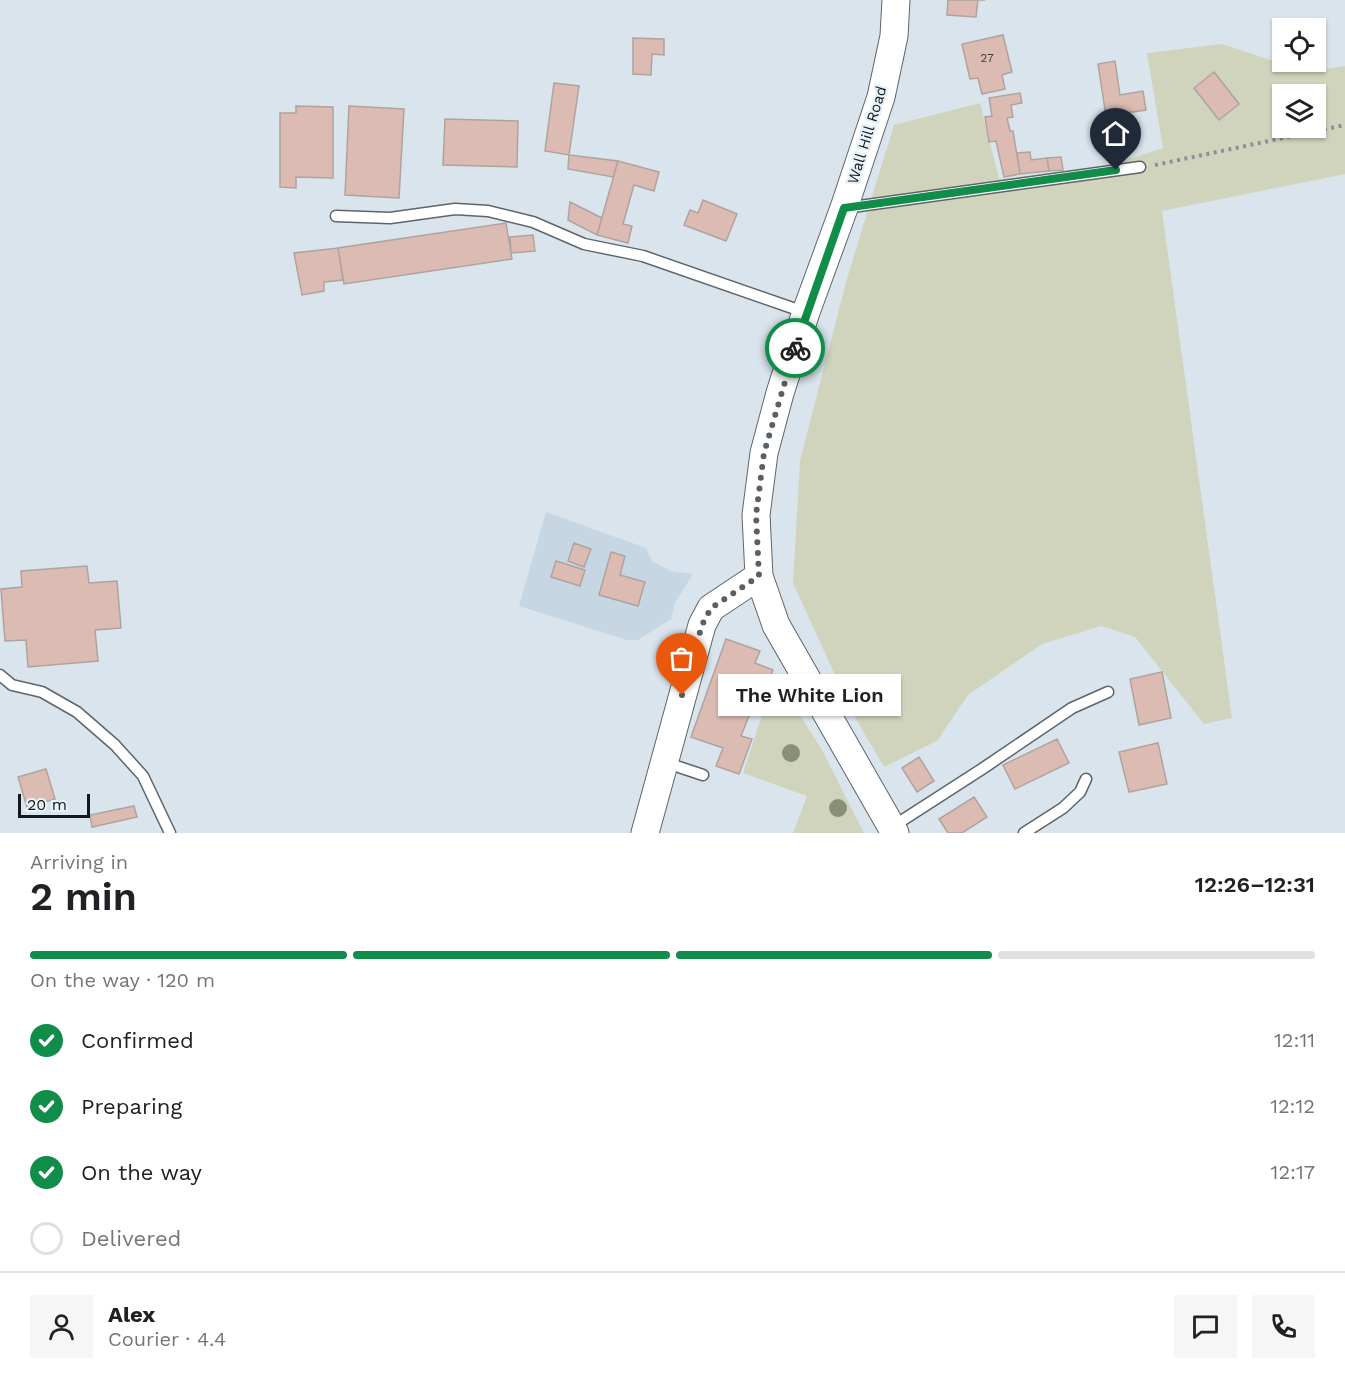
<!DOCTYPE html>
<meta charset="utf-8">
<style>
body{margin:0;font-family:"Work Sans",sans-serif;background:#f6f6f6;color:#202124;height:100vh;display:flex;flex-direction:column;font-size:22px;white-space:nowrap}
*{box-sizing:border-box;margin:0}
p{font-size:20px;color:#757577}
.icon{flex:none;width:33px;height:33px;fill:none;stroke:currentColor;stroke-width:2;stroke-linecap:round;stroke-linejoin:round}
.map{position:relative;height:833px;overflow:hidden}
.details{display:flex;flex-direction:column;background:#fff;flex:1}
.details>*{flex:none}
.fabs{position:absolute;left:1272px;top:18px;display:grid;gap:12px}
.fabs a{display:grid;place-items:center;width:54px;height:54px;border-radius:0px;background:#fff;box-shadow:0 2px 4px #0004;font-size:30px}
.scale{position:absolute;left:18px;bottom:15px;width:72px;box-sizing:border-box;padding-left:6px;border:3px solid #14181a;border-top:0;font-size:16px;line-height:21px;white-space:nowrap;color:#14181a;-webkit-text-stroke:4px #e8f2f9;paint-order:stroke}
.pin{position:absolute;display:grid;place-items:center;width:51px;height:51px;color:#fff;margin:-62px -26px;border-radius:50% 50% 50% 0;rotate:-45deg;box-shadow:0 0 6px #0007}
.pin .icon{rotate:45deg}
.courier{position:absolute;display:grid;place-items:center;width:60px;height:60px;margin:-30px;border:4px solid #108d49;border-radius:50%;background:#fff;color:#222;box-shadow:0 2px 8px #0007}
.bubble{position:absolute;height:42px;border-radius:0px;background:#fff;box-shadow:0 2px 4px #0004;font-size:20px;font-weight:600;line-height:42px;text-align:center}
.overview em{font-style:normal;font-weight:600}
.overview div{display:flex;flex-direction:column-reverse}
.overview{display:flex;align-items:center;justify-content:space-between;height:102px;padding:0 30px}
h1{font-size:39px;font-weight:600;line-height:45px}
.bar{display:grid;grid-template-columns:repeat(4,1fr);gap:9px 6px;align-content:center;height:72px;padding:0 30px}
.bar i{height:8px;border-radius:4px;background:#e0e0e0}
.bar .on{background:#108d49}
.bar p{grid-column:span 4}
.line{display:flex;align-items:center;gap:15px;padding:0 30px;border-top:2px solid #e0e0e0}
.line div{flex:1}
.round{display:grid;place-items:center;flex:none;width:63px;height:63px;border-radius:0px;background:#f6f6f6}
ol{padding:0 30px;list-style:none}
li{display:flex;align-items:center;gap:18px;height:66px}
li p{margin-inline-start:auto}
li .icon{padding:6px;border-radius:50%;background:#108d49;color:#fff;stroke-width:4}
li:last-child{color:#757577}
li i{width:33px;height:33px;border:3px solid #e0e0e0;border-radius:50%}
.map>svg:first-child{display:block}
</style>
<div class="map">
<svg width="1345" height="833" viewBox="0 0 1345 833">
<rect width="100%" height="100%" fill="#dae4ec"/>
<path fill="#c6d7e3" d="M546 512 646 548 652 561 670 571 693 574 675 603 671 619 638 640H627L519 606Z"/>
<path fill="#d1d4bd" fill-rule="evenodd" d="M1222 44 1307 72 1345 66V174L1162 211 1232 718 1204 724 1135 637 1101 626 1042 644 968 695 937 741 884 767 852 712 793 583 800 461 846 282 894 125 980 103 999 179 1099 169 1163 148 1147 53ZM1282 94H1316V128H1282Z
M775 676 821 748 864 833H793L807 796 743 773Z"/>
<path fill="#dcbbb2" stroke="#afa3a0" stroke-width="1.5" d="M948 0H985H978L976 17 947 15Z
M1003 35 1012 72 1002 75 1005 89 982 94 978 78 970 79 962 44Z
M633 38 664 39V55L652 54 651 75 633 74Z
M1115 61 1120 95 1143 91 1146 110 1106 116 1098 64Z
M1214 72 1239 104 1219 120 1194 88Z
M554 83 579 86 569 155 545 151Z
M1020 93 1022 103 1011 105 1013 117 1007 118 1010 131H1013L1020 174 1004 177 996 141 989 142 985 117 992 116 989 98Z
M296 106 333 107V178L296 177V188L280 187V113H296Z
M349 106 404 109 399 198 345 195Z
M445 119 518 121 517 167 443 165Z
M1030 152 1031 160 1047 158 1049 171 1020 174 1017 153Z
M569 155 618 161 613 177 568 169Z
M1061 157 1063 170 1049 171 1047 158Z
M618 161 659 172 654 191 634 185 623 224 632 226 628 243 597 235Z
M703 200 737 214 726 241 684 225 690 210 698 213Z
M570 202 602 218 597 235 568 220Z
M506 223 512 259 344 284 338 248Z
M533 235 535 251 511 253 510 237Z
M338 248 343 280 324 282V291L302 295 294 253Z
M574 543 591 549 584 567 568 561Z
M611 552 625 556 620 575 645 582 638 606 599 595Z
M556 561 585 570 580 586 551 577Z
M87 566 89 583 117 581 121 628 95 630 98 661 28 667 26 640 5 641 1 589 22 587 21 571Z
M726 639 760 651 755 663 773 670 757 713 751 711 741 736 752 739 739 774 716 766 723 748 691 737Z
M1162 672 1171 718 1139 725 1130 679Z
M1057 739 1069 763 1015 789 1003 765Z
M1158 743 1167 784 1129 792 1119 752Z
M919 757 934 781 917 792 902 768Z
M46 769 55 799 27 807 18 777Z
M974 797 987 817 962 833H948L939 819Z
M134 806 137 817 92 827 90 815Z"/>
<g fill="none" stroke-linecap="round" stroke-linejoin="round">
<g stroke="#5d656b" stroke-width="13">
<path id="service" d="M845 208 1140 167
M336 216 390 218 455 209 488 211 533 222 584 244 643 256 804 312
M0 675 12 685 42 692 77 712 115 745 143 776 170 833
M664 762 703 775
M892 827 982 769 1072 708 1108 692
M1024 833 1063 808 1080 792 1086 779"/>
</g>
<g stroke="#5d656b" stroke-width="29">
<path id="tertiary" d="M645 833 702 625 711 608 759 576
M895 833 776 625 759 576 756 515 764 453 780 393 806 312 844 208 881 97 894 36 896 0"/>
</g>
<path stroke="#8a9297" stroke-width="4" stroke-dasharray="3 4.5" stroke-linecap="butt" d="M1155 165 1345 125"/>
<use href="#service" stroke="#fff" stroke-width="10"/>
<use href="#tertiary" stroke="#fff" stroke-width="27"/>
</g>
<g fill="#899078">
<circle cx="791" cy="753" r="9"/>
<circle cx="838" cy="808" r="9"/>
</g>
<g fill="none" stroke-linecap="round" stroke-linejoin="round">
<path stroke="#595f64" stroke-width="6" stroke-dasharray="0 10.8" d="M682 695 702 625 711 608 759 576 756 515 764 453 795 348"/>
<path stroke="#108d49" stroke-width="8" d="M795 348 844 208 1116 170"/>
</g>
<g text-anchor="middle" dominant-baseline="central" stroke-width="5" stroke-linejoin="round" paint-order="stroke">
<g font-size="12" fill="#464140">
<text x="987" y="58">27</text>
</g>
<g font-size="15" fill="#14181a" stroke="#e8f2f9">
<text transform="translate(867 135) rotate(-73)">Wall Hill Road</text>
</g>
</g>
</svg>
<div class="fabs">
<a><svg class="icon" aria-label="locate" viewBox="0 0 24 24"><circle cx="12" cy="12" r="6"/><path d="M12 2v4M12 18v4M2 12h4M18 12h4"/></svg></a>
<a><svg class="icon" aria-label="layers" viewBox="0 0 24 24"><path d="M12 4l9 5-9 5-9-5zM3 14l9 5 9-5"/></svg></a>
</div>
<div class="scale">20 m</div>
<div class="pin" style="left:682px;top:695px;background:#ea580c"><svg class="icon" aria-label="bag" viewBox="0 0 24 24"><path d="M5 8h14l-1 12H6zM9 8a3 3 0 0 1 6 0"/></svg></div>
<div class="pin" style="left:1116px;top:170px;background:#1f2937"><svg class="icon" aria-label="home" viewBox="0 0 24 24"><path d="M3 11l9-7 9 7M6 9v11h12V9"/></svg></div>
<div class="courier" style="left:795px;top:348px"><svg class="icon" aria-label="bike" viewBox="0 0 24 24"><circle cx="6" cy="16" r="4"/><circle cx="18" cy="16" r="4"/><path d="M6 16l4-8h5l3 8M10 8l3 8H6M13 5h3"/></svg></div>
<div class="bubble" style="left:718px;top:674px;width:183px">The White Lion</div>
</div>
<section class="details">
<div class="overview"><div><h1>2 min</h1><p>Arriving in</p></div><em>12:26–12:31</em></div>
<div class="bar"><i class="on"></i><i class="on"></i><i class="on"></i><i></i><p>On the way · 120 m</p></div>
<ol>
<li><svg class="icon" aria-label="check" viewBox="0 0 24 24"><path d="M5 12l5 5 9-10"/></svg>Confirmed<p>12:11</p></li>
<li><svg class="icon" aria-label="check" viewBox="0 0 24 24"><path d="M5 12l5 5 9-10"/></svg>Preparing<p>12:12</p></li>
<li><svg class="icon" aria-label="check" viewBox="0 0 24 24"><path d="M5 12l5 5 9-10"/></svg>On the way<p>12:17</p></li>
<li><i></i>Delivered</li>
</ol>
<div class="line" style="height:108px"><a class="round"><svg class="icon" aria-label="person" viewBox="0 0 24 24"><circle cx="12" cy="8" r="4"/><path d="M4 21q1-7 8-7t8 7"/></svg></a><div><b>Alex</b><p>Courier · 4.4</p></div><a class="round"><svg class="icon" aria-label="chat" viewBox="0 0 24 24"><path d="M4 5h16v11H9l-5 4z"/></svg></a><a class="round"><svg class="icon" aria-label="phone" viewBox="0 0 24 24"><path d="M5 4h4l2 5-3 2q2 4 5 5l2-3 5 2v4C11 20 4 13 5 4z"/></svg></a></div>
</section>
